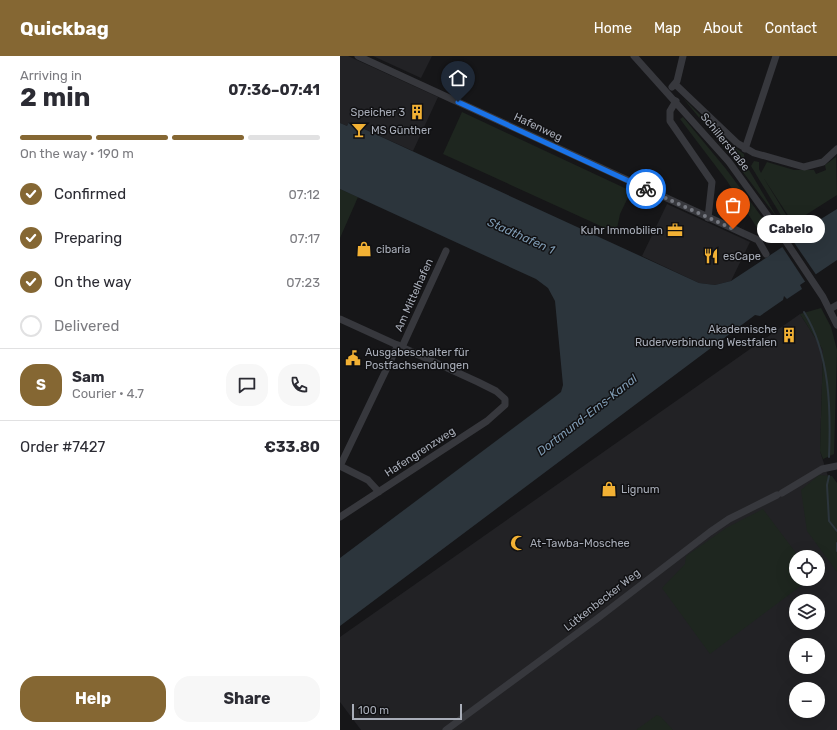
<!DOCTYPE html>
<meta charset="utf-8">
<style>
body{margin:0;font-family:Rubik,sans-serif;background:#f7f7f7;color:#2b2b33;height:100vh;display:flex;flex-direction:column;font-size:15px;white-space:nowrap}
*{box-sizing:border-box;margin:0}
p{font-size:13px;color:#7c7c81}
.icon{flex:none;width:22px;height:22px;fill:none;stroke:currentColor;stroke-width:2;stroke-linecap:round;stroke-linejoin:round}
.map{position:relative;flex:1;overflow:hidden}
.panel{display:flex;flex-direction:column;background:#fff;width:340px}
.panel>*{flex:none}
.controls{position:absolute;left:449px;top:494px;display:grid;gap:8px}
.controls a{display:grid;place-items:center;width:36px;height:36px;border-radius:50%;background:#fff;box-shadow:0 4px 16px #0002;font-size:20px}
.scale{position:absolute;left:12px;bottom:10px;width:110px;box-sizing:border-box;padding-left:4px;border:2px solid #a8adb8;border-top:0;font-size:11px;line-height:14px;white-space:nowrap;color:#a8adb8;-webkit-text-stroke:3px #111113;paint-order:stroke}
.pin{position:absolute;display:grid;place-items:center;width:34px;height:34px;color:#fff;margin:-41px -17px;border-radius:50% 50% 50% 0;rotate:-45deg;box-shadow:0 0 4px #0007}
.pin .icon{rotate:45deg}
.courier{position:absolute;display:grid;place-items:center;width:40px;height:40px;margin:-20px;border:3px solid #1a73e8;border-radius:50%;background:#fff;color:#222;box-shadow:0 1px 5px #0007}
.bubble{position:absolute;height:28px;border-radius:14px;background:#fff;box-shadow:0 4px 16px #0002;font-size:13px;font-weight:700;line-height:28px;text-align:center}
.head em{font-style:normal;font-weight:700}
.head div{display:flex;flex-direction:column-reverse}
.head{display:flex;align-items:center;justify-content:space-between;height:68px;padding:0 20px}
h1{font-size:26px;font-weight:700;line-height:30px}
.bar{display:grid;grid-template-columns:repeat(4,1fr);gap:6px 4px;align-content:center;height:48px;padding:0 20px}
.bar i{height:5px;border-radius:3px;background:#e1e1e2}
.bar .selected{background:#856733}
.bar p{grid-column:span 4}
.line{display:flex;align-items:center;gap:10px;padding:0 20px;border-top:1px solid #e1e1e2}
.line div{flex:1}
.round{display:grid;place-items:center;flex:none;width:42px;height:42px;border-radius:16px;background:#f7f7f7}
ol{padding:0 20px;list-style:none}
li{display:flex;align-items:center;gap:12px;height:44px}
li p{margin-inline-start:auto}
li .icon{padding:4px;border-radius:50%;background:#856733;color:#fff;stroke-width:4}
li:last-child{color:#7c7c81}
li i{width:22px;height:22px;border:2px solid #e1e1e2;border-radius:50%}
.action{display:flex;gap:8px;margin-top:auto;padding:8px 20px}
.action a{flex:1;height:46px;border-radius:16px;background:#856733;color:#fff;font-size:16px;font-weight:700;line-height:46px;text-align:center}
.action a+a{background:#f7f7f7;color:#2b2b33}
header{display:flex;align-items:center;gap:24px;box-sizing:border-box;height:56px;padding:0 20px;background:#856733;color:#fff}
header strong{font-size:19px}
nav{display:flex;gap:22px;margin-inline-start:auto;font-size:14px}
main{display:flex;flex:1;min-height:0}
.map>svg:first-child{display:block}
</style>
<header>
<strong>Quickbag</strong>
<nav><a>Home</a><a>Map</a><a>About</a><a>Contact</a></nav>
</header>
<main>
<section class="panel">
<div class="head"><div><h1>2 min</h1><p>Arriving in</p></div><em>07:36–07:41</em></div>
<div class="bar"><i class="selected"></i><i class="selected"></i><i class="selected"></i><i></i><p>On the way · 190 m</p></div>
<ol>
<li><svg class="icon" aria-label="check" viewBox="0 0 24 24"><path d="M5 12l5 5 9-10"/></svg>Confirmed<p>07:12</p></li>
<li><svg class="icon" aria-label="check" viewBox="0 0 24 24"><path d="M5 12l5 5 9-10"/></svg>Preparing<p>07:17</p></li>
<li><svg class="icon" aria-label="check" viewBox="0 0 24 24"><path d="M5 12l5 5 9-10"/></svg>On the way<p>07:23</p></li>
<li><i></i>Delivered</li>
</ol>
<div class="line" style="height:72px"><b class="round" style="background:#856733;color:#fff">S</b><div><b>Sam</b><p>Courier · 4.7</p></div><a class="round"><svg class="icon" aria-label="chat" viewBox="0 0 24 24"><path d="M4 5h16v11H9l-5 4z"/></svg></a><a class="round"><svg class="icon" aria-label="phone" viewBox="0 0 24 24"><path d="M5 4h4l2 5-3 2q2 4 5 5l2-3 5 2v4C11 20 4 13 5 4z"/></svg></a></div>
<div class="line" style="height:52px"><div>Order #7427</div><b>€33.80</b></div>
<div class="action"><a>Help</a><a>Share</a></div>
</section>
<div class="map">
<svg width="497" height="674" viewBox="0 0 497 674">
<rect width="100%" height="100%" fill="#161618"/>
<path fill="#222225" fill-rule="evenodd" d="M0 0H8L98 41 73 95 9 66 7 70 0 67Z
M33 0H92L81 22Z
M327 148 410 186 391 225 375 229 359 227 302 200Z
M460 258 483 294 480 395 497 449V674H21L0 646V581ZM456 501H478V523H456ZM456 545H478V567H456ZM456 589H478V611H456ZM456 633H478V655H456Z"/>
<path fill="#1e261f" d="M343 42 388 87 404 98 405 107 438 163 394 104Z
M122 56 291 135 280 158 276 177 103 98Z
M343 61 386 113 430 172 421 178 387 125 340 63Z
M496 101 497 139 453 167 423 121 448 162 445 166 411 110 414 105 419 106V113L421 117 427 106 454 114H474L476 118 486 114 485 109Z
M0 133 18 141 0 182Z
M481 252 491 271 497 294 494 398 483 403 480 395 483 294 460 258Z
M479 419 492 420 497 427V516L467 475 461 434Z
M423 453 459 501H456V523H470L370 598 322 532 345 508 346 500 386 472Z
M317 659 321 661 333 674H296Z"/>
<path fill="#2c353c" d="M9 66 359 227 375 229 391 225 456 182 460 176 497 153V204L460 229 462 233 447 243 444 240 443 244 420 260 415 259 0 570V502L216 340 221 336 223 329 215 245 208 232 196 223 0 133V67L7 70Z"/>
<path fill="#161618" d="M451 182 477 220 466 227 441 189Z"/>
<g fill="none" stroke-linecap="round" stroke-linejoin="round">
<path stroke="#2c353c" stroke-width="2" d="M464 256C490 298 491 353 489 401
M489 420 487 429 489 465 497 475
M497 487V495"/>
<path stroke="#37383d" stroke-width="7" d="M18 0 418 184 426 198
M294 0 389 106 441 178 483 241 497 269
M335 28 397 87 414 97 464 111 483 106 497 93
M332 31 337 25 343 0
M336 45 330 55V65L372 126 368 162
M405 93 436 0
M490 253 497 249
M0 263 138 326 156 335 165 343V349L147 365 0 461
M62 291 106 195
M0 410 58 289
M0 410 28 424 39 436
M442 437 482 413 497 410
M106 674 258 562 370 476 389 463 437 439"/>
</g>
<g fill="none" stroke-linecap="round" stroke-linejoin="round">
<path stroke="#757880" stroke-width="4" stroke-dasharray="0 7.2" d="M306 133 393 173"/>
<path stroke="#1a73e8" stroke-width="5" d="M118 46 306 133"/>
</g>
<defs>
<g id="building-bare" transform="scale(1.2)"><path d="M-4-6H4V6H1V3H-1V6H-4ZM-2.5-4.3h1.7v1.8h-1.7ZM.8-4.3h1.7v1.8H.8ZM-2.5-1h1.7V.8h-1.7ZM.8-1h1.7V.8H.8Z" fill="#f2b134" stroke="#111113" stroke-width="2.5" paint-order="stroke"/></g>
<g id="bar-bare" transform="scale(1.2)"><path d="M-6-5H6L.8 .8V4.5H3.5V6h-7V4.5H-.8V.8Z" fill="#f2b134" stroke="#111113" stroke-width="2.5" paint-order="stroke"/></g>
<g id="office-bare" transform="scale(1.2)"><path d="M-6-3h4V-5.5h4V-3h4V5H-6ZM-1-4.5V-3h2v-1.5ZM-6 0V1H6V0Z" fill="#f2b134" stroke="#111113" stroke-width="2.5" paint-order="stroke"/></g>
<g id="shop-bare" transform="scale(1.2)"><path d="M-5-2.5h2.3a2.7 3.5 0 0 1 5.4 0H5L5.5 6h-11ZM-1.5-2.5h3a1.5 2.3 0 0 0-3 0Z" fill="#f2b134" stroke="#111113" stroke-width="2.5" paint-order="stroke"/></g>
<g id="restaurant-bare" transform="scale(1.2)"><path d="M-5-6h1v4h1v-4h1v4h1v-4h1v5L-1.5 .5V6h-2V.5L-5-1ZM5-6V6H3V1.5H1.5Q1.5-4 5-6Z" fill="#f2b134" stroke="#111113" stroke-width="2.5" paint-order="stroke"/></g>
<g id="civic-bare" transform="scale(1.2)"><path d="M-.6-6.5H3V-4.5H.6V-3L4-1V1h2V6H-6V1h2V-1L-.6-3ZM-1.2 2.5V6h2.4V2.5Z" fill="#f2b134" stroke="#111113" stroke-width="2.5" paint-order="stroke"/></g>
<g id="mosque-bare" transform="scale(1.2)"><path d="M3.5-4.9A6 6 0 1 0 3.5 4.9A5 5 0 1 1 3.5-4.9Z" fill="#f2b134" stroke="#111113" stroke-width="2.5" paint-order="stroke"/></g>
</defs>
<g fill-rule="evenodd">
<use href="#building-bare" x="77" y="56"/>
<use href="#bar-bare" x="19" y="74"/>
<use href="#office-bare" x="335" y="174"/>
<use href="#shop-bare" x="24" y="193"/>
<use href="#restaurant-bare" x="371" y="200"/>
<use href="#building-bare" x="449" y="279"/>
<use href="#civic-bare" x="13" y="302"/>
<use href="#shop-bare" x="269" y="433"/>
<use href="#mosque-bare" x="178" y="487"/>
</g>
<g text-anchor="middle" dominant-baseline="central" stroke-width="3" stroke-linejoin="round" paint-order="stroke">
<g font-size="11" fill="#a8adb8" stroke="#111113" text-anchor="start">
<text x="65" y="56" text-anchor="end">Speicher 3</text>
<text x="31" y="74">MS Günther</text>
<text x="323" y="174" text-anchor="end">Kuhr Immobilien</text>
<text x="36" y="193">cibaria</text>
<text x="383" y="200">esCape</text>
<text x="437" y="273" text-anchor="end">Akademische<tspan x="437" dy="13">Ruderverbindung Westfalen</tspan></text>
<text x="25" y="296">Ausgabeschalter für<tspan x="25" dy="13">Postfachsendungen</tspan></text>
<text x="281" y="433">Lignum</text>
<text x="190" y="487">At-Tawba-Moschee</text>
</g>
<g font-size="11" fill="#a8adb8" stroke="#111113">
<text transform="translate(198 71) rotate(25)">Hafenweg</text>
<text transform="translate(385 86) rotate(51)">Schillerstraße</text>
<text transform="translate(74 239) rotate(-66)">Am Mittelhafen</text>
<text transform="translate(80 396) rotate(-33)">Hafengrenzweg</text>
<text transform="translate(262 544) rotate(-38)">Lütkenbecker Weg</text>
</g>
<g font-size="12" font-style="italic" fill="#7f9bb3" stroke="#111113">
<text transform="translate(181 180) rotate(24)">Stadthafen 1</text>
<text transform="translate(247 359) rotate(-38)">Dortmund-Ems-Kanal</text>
</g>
</g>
</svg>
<div class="controls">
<a><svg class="icon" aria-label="locate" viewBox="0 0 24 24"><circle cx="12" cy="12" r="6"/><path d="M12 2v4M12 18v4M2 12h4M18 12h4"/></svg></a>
<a><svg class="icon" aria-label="layers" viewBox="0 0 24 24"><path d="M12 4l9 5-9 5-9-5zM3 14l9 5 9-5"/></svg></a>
<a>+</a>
<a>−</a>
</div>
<div class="scale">100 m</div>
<div class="pin" style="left:393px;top:173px;background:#ea580c"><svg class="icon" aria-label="bag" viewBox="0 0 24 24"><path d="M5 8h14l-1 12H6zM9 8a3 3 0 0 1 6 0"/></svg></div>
<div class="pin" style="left:118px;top:46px;background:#1f2937"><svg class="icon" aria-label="home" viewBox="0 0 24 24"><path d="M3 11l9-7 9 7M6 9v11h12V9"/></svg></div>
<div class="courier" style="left:306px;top:133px"><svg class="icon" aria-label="bike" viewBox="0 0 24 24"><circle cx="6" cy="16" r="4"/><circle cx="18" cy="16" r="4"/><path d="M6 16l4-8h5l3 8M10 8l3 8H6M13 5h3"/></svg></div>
<div class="bubble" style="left:417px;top:159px;width:68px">Cabelo</div>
</div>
</main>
